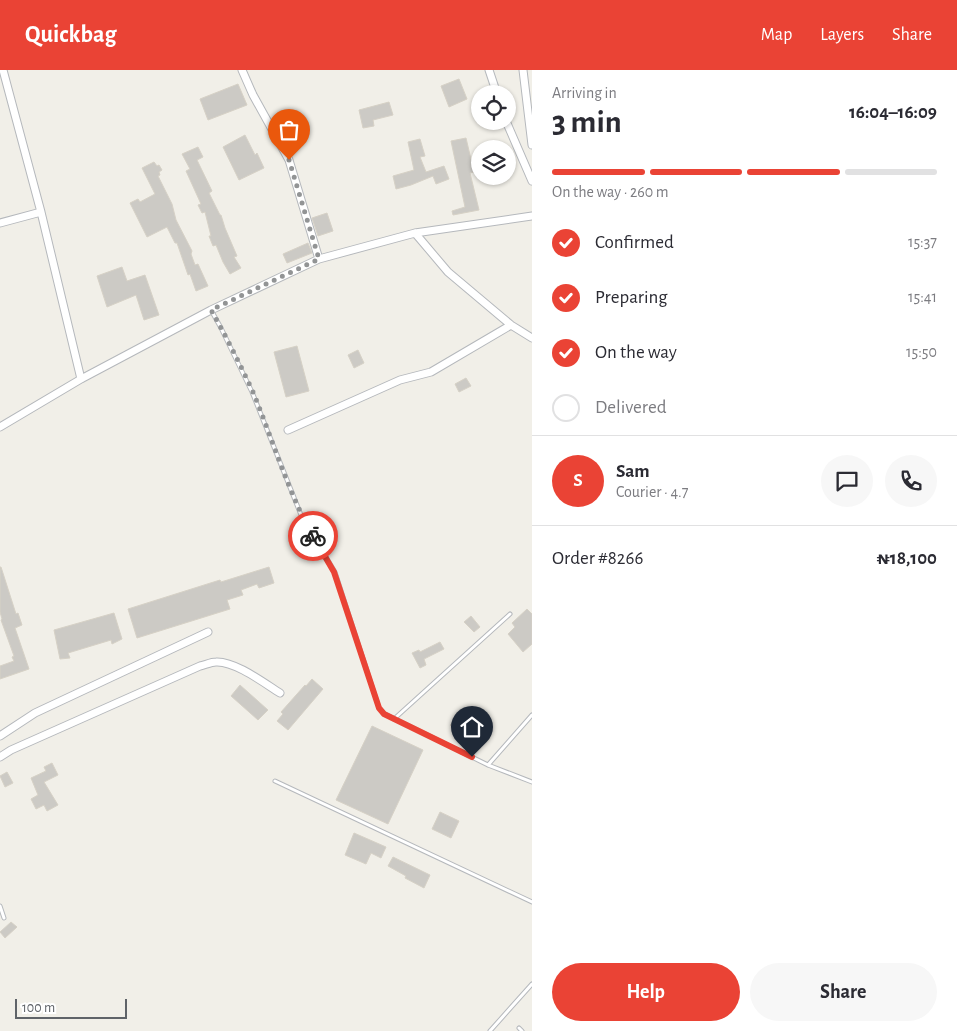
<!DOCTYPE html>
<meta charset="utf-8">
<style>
body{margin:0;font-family:"Alegreya Sans",sans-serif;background:#f7f7f7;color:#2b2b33;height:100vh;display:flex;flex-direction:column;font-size:19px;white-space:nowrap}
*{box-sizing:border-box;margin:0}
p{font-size:16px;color:#7c7c81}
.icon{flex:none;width:28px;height:28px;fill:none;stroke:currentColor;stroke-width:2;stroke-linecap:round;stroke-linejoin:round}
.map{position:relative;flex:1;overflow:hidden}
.side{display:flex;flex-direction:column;background:#fff;width:425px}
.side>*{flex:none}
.tools{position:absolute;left:471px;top:15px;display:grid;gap:10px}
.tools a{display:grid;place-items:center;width:45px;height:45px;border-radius:50%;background:#fff;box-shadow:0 1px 4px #0004;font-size:25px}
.scale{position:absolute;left:15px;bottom:12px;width:112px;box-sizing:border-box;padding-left:5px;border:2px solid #5f6368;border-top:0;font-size:14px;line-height:18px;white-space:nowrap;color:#5f6368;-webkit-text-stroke:4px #fff;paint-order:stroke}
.pin{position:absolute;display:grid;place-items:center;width:42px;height:42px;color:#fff;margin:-51px -21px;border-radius:50% 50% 50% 0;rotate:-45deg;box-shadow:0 0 5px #0007}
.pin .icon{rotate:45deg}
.courier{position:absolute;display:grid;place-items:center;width:50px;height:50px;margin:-25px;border:4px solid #ea4335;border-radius:50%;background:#fff;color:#222;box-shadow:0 1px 6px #0007}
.head em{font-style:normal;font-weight:600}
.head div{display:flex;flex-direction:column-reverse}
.head{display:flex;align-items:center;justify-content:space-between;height:85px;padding:0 20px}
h1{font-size:32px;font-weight:600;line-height:38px}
.bar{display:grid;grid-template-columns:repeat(4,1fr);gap:8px 5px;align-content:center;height:60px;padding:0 20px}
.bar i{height:6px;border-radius:4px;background:#e1e1e2}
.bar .current{background:#ea4335}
.bar p{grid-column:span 4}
.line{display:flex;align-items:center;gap:12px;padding:0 20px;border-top:1px solid #e1e1e2}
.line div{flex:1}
.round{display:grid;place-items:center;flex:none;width:52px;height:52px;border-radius:26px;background:#f7f7f7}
ol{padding:0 20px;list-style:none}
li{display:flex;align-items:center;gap:15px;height:55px}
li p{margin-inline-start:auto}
li .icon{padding:5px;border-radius:50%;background:#ea4335;color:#fff;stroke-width:4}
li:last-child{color:#7c7c81}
li i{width:28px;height:28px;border:2px solid #e1e1e2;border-radius:50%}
.button{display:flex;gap:10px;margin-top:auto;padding:10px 20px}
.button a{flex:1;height:58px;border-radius:30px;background:#ea4335;color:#fff;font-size:20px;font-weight:600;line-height:58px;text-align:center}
.button a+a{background:#f7f7f7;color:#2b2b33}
header{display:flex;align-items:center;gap:30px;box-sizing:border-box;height:70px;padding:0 25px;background:#ea4335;color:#fff}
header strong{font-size:24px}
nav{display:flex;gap:28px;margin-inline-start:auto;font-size:18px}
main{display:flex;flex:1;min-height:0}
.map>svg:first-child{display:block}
</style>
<header>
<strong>Quickbag</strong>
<nav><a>Map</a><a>Layers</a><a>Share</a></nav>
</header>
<main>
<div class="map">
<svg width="532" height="961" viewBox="0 0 532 961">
<rect width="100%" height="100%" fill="#f1efe8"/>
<path fill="#cccac5" stroke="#d6d1c6" d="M459 9 467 29 449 37 441 16Z
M238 14 247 35 208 50 200 29Z
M389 32 393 45 373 50 374 56 363 58 359 40Z
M245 65 255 85 257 83 264 98 239 110 223 77Z
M466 68 474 102 470 103 479 140 453 145 452 141 465 137 451 71Z
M420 69 425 86 420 87 426 102 444 96 449 109 436 114 433 106 411 115 396 119 393 106 414 100 408 72Z
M198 77 203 87 197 90 212 121 209 123 220 145H221L225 158 237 186 234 187 241 198 230 204 223 192 216 175 213 176 209 166H211L205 142 202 143 198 135 201 134 186 101 190 99 182 84Z
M154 92 157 96 159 95 162 100 159 102 160 105 158 106 172 134 176 150 192 181 191 184 195 195 198 194 208 216 196 221 190 204 188 205 177 173H175L167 157 147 167 130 133 138 129 140 132 155 124 142 98Z
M327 143 333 161 318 166 312 148Z
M308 173 312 183 287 193 283 184Z
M122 197 127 211 145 205 159 245 144 250 136 225 107 237 97 206Z
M297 276 309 321 286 327 274 282Z
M358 280 364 293 354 298 348 285Z
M466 308 471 316 459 322 455 314Z
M0 497H1L16 544 18 543 22 555 15 558 29 599 0 609V596L14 591 12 587 14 586 1 550 2 549 0 542Z
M269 497 274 513 259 518 257 514 241 520 243 525 227 530 230 539 137 568 128 539 220 510 221 512Z
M527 539 532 544V574L523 582 508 564 515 557 512 553Z
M114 543 122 569 112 574 111 570 68 583 70 588 60 589 54 560Z
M471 546 480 557 474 562 464 552Z
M440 572 444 579 424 589 426 595 420 598 412 583 419 580 420 582Z
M312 609 323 619 288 660 277 651 283 644 281 642 305 615 306 616Z
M240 615 268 640 258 650 231 626Z
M468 637 476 645 458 663 450 655Z
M372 656 423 680 388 754 336 730Z
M52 693 58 705 44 712 58 735 47 741 44 735 36 739 31 729 38 725 31 708 46 701 44 697Z
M7 702 13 713 5 717 0 706Z
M440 742 459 751 451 768 432 759Z
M354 763 386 777 381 788 371 783 366 794 345 785Z
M393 787 430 805 424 818 405 808 406 806 388 796Z
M11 852 17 857 5 868 0 862Z"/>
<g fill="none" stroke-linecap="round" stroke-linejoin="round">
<g stroke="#b5b8bc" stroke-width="5">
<path id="service" d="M211 240 221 258 252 322 301 445 335 502 379 638 385 644 488 695 532 712
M394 649 510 544
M488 695 532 645
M275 711 532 832
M0 836 4 848
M519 958 522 961
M490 961 532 914"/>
</g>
<g stroke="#b5b8bc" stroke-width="9">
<path id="minor" d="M3 0 41 142 81 309
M242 0 253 25 289 90 319 189
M489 0 497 24
M523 0 532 75
M506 51 532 111
M0 153 41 142
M415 163 448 202 511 255 532 268
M0 357 81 309 211 240 319 189 415 163 532 146
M288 360 400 310 431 302 511 255
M0 666 35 643 208 562
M0 687 11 680 200 596C205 595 211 592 216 592 235 591 264 613 280 623"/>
</g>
<use href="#service" stroke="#fff" stroke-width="3"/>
<use href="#minor" stroke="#fff" stroke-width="7"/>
</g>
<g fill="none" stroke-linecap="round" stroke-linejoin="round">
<path stroke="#929495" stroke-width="5" stroke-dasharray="0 9" d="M289 90 319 189 211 240C226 266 240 294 253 322 273 370 287 420 313 466"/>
<path stroke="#ea4335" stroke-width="6" d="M313 466 334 502 379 638 384 644 472 687"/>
</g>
</svg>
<div class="tools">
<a><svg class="icon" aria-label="locate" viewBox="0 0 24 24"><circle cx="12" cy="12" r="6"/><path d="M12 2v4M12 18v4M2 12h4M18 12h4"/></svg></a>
<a><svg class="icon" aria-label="layers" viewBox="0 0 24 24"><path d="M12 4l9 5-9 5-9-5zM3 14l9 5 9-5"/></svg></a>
</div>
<div class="scale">100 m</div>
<div class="pin" style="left:289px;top:90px;background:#ea580c"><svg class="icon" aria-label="bag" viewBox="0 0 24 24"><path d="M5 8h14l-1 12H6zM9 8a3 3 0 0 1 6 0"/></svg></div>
<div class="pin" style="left:472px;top:687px;background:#1f2937"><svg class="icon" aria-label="home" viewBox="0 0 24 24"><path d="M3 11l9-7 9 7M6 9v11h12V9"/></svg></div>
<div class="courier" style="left:313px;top:466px"><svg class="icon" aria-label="bike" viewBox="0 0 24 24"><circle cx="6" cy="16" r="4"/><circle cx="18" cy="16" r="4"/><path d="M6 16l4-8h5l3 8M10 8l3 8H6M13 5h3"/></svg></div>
</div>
<section class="side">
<div class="head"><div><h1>3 min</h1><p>Arriving in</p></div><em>16:04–16:09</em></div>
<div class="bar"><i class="current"></i><i class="current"></i><i class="current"></i><i></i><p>On the way · 260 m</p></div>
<ol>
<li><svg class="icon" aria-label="check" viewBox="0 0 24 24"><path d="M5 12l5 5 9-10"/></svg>Confirmed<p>15:37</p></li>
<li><svg class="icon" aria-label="check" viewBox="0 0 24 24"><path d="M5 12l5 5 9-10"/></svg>Preparing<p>15:41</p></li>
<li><svg class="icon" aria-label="check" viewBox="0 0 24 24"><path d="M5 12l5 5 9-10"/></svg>On the way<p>15:50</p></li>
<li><i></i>Delivered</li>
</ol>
<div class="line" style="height:90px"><b class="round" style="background:#ea4335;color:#fff">S</b><div><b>Sam</b><p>Courier · 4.7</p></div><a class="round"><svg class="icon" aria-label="chat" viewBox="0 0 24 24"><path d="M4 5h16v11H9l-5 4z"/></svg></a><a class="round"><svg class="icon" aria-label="phone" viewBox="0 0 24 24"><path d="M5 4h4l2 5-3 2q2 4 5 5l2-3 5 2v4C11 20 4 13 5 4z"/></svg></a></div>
<div class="line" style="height:65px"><div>Order #8266</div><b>₦18,100</b></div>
<div class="button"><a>Help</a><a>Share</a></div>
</section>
</main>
